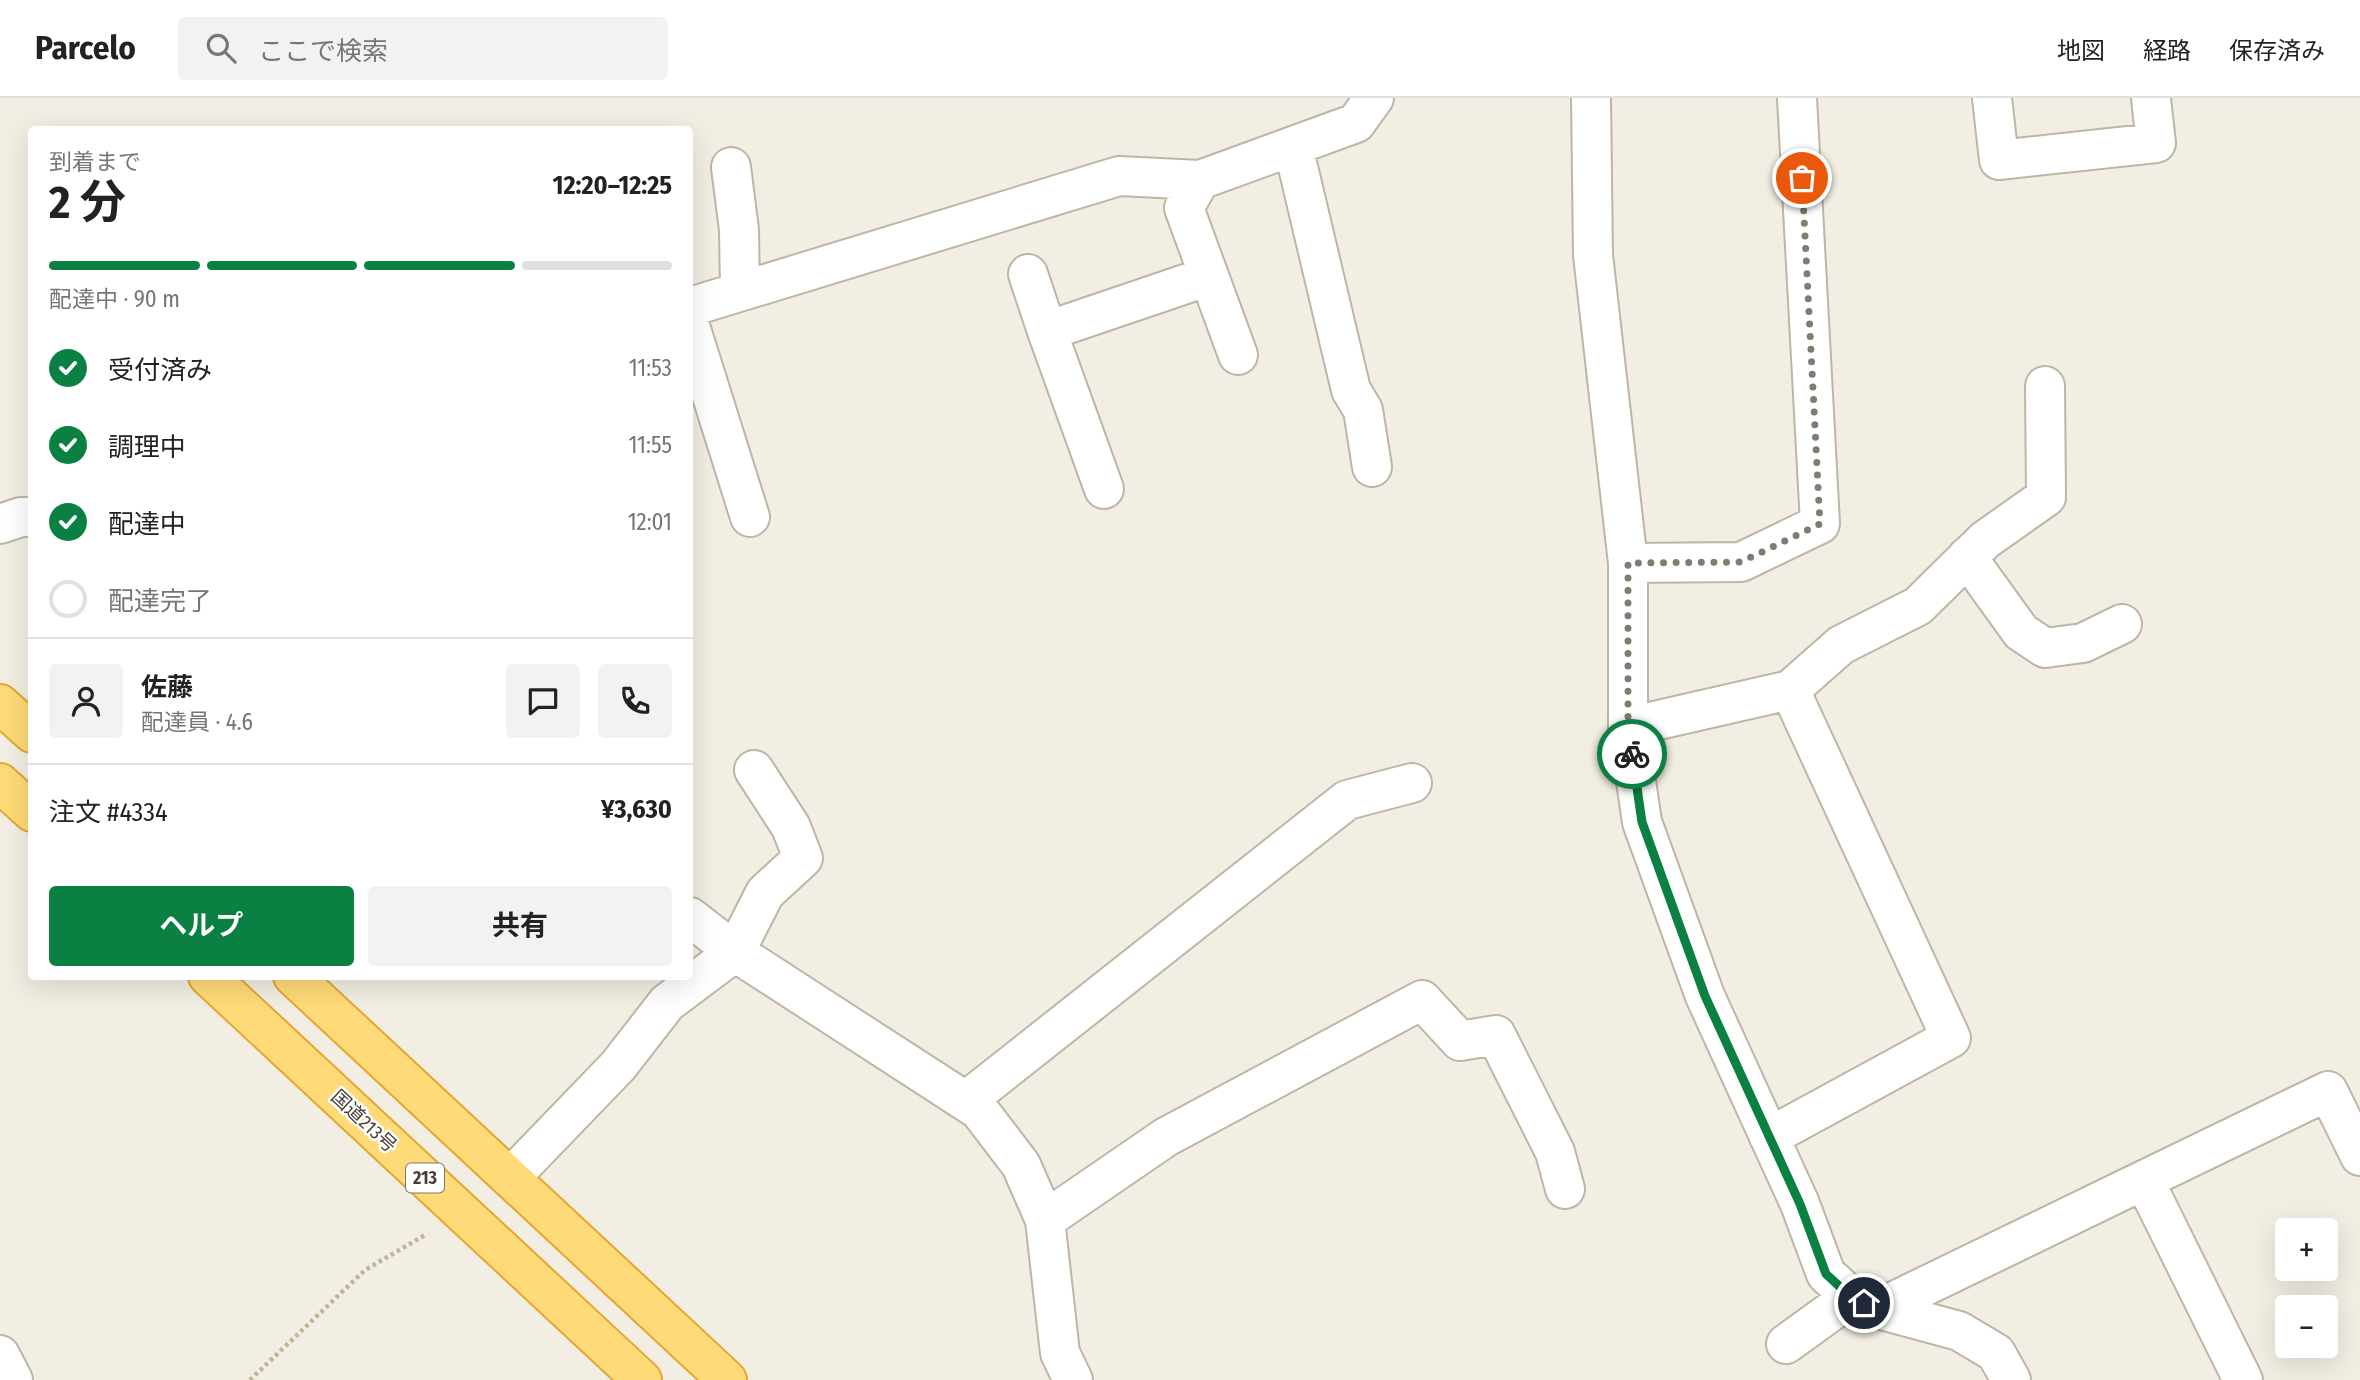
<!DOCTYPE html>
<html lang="ja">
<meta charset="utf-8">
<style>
body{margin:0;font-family:"Fira Sans Condensed","Noto Sans JP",sans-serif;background:#f2f2f2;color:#222;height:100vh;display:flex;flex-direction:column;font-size:26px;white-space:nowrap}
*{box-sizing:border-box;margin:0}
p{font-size:23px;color:#767676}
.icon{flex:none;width:38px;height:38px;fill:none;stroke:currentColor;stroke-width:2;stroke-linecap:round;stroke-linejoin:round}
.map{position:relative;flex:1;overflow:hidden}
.panel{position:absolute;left:28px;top:28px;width:665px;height:854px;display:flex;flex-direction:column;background:#fff;border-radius:7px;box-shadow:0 7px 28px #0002}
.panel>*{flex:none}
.controls{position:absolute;left:2275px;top:1120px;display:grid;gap:14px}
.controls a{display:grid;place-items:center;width:63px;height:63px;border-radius:7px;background:#fff;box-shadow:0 7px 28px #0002;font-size:35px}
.pin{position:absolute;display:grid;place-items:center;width:60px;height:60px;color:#fff;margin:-30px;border:4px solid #fff;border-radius:50%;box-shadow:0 2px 7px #0007}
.courier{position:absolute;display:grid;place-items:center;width:70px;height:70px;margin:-35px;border:5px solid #0b8043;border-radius:50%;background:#fff;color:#222;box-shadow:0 2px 9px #0007}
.headline em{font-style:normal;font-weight:700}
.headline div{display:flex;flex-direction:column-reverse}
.headline{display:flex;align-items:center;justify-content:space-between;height:119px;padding:0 21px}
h1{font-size:46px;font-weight:700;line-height:52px}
.bar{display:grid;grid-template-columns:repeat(4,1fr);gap:10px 7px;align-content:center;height:84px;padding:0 21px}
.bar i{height:9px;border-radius:5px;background:#e0e0e0}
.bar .on{background:#0b8043}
.bar p{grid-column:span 4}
.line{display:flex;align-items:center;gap:18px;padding:0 21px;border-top:2px solid #e0e0e0}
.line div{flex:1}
.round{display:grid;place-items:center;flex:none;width:74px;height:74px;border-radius:7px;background:#f2f2f2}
ol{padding:0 21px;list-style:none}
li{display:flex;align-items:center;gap:21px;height:77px}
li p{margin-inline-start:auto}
li .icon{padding:7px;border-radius:50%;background:#0b8043;color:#fff;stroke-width:4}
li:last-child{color:#767676}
li i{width:38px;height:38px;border:4px solid #e0e0e0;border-radius:50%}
.action{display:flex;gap:14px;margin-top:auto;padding:14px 21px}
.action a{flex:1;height:80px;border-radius:7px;background:#0b8043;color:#fff;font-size:28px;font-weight:700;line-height:80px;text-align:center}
.action a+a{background:#f2f2f2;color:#222}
header{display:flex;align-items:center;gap:42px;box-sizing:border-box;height:98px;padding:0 35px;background:#fff;border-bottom:2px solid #e0e0e0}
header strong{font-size:33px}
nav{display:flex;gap:38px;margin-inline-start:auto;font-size:24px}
.search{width:490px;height:63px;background:#f2f2f2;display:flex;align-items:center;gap:18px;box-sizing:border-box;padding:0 24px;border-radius:7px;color:#767676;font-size:26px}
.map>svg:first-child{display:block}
</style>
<header>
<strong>Parcelo</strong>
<div class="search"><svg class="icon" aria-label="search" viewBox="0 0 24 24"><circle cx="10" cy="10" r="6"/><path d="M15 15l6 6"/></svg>ここで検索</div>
<nav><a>地図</a><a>経路</a><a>保存済み</a></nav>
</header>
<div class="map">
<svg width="2360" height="1282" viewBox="0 0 2360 1282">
<rect width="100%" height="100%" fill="#f2eee3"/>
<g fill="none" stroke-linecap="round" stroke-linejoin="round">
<g stroke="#beb6a5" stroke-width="42">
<path id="minor" d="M1591 0 1593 157 1628 465V629L1642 724 1705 898 1800 1106 1826 1176 1851 1199 1878 1211 2144 1082 2243 1282
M1992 0 1999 62 2156 45 2151 1
M1293 48 1351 292 1363 312 1372 369
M731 69 739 132 740 193
M1200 82 1184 110 1238 257
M1028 176 1047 233
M690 209 1119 78 1200 82 1356 25 1374 0
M690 228 750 419
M1104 391 1047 233 1209 178
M0 426 21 419H32
M1967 459 2021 534 2045 550 2083 545 2122 526
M1628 465 1741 464 1820 426 1797 0
M1790 592 1841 547 1918 508 1985 442 2046 399 2045 288
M1628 629 1790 592 1951 940 1769 1039
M690 819 735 854 979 1012 1021 1067 1045 1122 1060 1255 1073 1282
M966 1003 1347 702 1412 685
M510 1080 618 968 667 905 735 854 765 795 803 760 791 729 754 672
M2144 1082 2328 993 2360 1058
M1045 1122 1166 1039 1422 902 1460 943 1496 937 1555 1054 1565 1091
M1878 1211 1959 1233 1996 1255 2011 1282
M1786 1246 1851 1199
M0 1257 13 1282"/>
</g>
<g stroke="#e3a72c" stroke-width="42">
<path id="trunk" d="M0 606 32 635
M0 685 32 714
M208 878 642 1282
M293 878 727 1282"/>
</g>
<path stroke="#c0b396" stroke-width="4.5" stroke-dasharray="3.5 3.5" stroke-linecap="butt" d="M250 1282 365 1172 425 1137"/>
<use href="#minor" stroke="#fff" stroke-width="38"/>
<use href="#trunk" stroke="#ffda78" stroke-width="38"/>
</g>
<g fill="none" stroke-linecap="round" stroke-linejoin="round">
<path stroke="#817c71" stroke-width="7" stroke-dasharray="0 12.6" d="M1632 656 1628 629V465L1741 464 1820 426 1802 80"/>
<path stroke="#0b8043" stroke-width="9" d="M1632 656 1642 724 1705 898 1800 1106 1826 1176 1851 1199 1864 1205"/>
</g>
<g text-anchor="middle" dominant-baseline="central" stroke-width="5" stroke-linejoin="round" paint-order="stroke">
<rect fill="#fff" stroke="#7c7870" stroke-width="2" x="406" y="1065.5" width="38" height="29" rx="5"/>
<g font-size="18" font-weight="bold" fill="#443e33">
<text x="425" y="1080">213</text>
</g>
<g font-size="19" fill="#443e33" stroke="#fff">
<text transform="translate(364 1023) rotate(43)">国道213号</text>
</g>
</g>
</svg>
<div class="controls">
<a>+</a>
<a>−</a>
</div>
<div class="pin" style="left:1802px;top:80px;background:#ea580c"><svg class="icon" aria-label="bag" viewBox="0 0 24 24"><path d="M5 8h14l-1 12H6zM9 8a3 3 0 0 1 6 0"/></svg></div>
<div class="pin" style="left:1864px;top:1205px;background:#1f2937"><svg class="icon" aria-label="home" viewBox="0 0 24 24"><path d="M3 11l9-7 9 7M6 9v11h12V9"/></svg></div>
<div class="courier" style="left:1632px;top:656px"><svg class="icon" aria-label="bike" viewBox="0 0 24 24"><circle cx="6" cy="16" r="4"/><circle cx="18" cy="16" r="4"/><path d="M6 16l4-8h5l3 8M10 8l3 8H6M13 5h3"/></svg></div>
<section class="panel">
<div class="headline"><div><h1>2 分</h1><p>到着まで</p></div><em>12:20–12:25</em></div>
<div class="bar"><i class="on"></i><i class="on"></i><i class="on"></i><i></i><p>配達中 · 90 m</p></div>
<ol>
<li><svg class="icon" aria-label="check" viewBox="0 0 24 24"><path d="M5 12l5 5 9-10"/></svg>受付済み<p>11:53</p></li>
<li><svg class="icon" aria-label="check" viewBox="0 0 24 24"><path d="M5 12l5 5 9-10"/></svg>調理中<p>11:55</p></li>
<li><svg class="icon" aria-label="check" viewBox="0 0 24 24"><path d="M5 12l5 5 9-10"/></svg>配達中<p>12:01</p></li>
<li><i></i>配達完了</li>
</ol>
<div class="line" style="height:126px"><a class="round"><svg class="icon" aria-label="person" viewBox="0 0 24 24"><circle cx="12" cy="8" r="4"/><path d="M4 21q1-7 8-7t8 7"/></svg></a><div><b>佐藤</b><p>配達員 · 4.6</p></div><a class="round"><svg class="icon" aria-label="chat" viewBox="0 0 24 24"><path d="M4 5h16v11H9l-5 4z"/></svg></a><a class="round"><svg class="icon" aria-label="phone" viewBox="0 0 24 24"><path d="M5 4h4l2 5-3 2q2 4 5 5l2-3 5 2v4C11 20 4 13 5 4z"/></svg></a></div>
<div class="line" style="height:91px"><div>注文 #4334</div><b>¥3,630</b></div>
<div class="action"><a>ヘルプ</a><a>共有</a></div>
</section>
</div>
